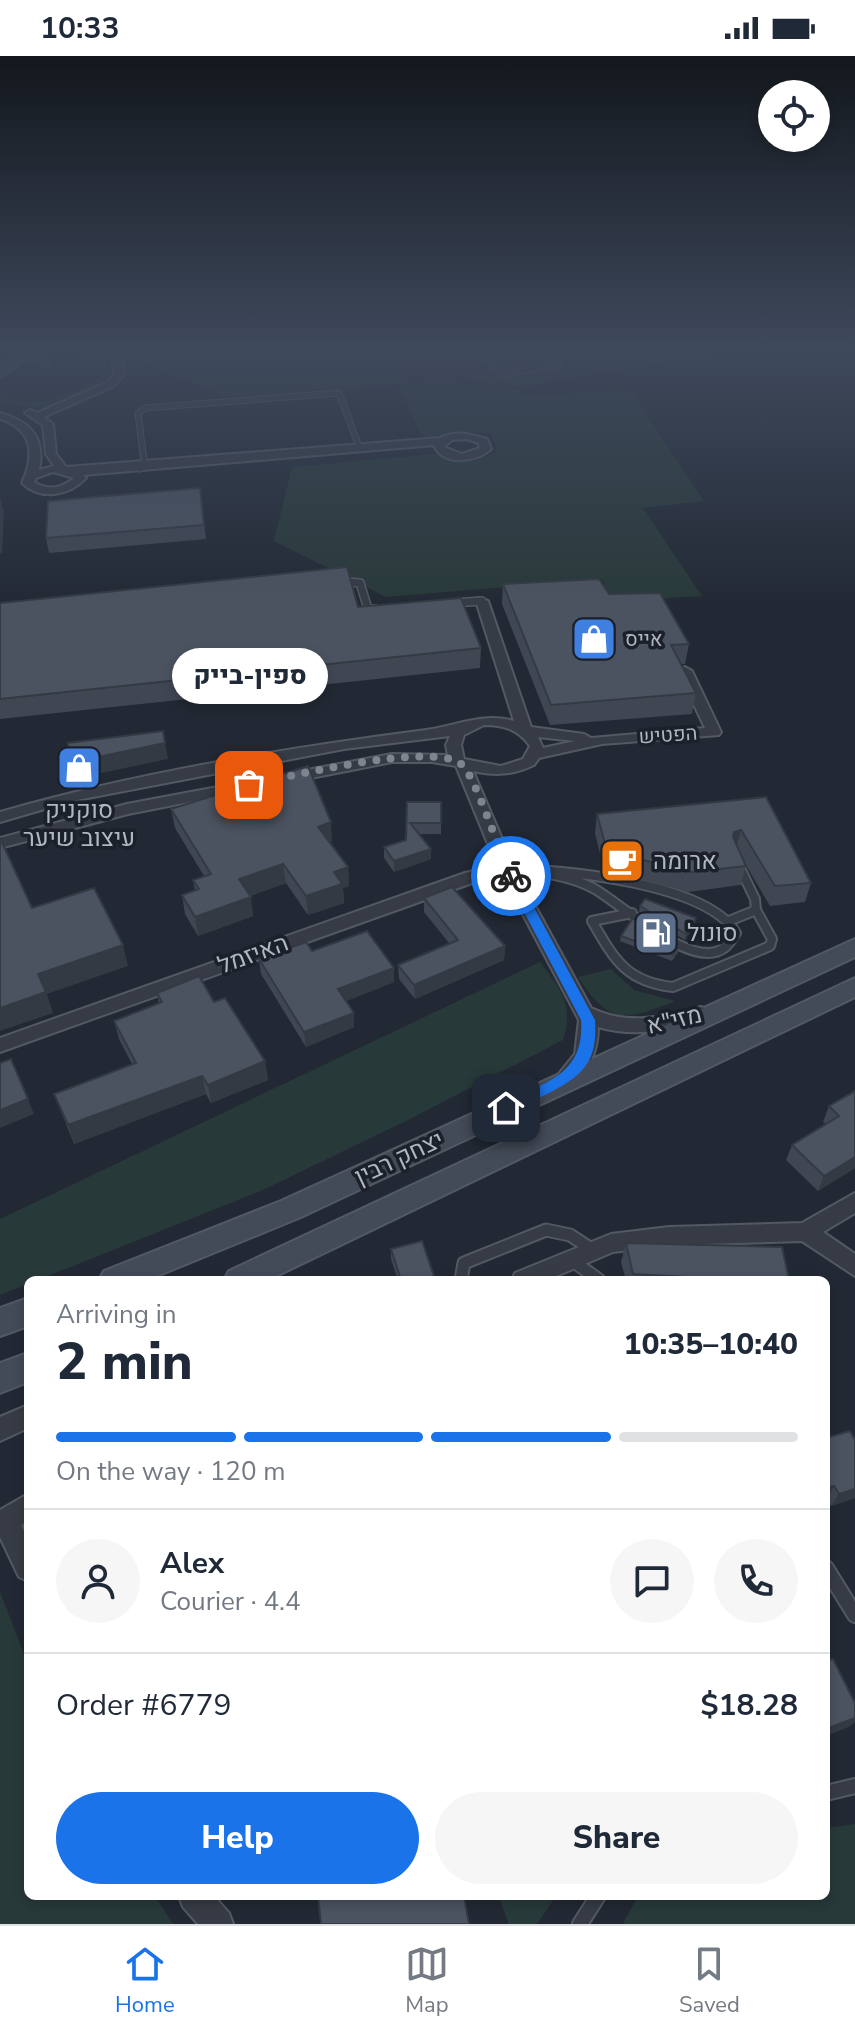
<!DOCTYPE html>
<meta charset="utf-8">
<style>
body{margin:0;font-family:"Nunito Sans",Heebo,sans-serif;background:#f6f6f7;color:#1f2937;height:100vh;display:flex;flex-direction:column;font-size:30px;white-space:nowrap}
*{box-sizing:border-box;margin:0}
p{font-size:26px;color:#747a83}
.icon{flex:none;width:44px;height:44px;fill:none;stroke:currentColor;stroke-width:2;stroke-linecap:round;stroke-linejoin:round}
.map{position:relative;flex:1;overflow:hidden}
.sheet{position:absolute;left:24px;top:1220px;width:806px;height:624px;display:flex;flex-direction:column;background:#fff;border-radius:12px;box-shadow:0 4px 12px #0003}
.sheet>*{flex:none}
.fabs{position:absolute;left:758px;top:24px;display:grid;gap:16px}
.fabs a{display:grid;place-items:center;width:72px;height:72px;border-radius:50%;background:#fff;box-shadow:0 4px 12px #0003;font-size:40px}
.pin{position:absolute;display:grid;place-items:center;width:68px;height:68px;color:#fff;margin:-34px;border-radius:16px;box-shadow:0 4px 12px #0006}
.courier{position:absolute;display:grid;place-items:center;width:80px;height:80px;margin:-40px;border:6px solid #1a73e8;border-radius:50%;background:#fff;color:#222;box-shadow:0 2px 10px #0007}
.bubble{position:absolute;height:56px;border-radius:28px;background:#fff;box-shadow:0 4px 12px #0003;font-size:26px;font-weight:800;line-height:56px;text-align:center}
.overview em{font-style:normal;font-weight:800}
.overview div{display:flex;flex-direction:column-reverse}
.overview{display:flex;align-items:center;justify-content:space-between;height:136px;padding:0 32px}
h1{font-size:52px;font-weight:800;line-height:60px}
.bar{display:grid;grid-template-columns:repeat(4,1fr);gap:12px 8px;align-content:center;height:96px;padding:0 32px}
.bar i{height:10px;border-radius:6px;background:#e0e1e3}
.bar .current{background:#1a73e8}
.bar p{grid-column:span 4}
.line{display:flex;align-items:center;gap:20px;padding:0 32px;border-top:2px solid #e0e1e3}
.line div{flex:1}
.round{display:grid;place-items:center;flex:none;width:84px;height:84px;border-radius:42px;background:#f6f6f7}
.primary-button{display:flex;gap:16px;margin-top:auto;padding:16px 32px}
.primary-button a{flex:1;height:92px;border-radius:48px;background:#1a73e8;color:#fff;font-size:32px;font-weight:800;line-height:92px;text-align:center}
.primary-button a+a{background:#f6f6f7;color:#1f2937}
.status{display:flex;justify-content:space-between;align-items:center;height:56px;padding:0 40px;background:#fff;direction:ltr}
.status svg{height:22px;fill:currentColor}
.menu{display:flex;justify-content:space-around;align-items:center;height:112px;border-top:2px solid #e0e1e3;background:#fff;font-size:22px;color:#747a83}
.menu a{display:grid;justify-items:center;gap:4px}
.menu .current{color:#1a73e8}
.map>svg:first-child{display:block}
</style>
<div class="status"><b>10:33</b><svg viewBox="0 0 49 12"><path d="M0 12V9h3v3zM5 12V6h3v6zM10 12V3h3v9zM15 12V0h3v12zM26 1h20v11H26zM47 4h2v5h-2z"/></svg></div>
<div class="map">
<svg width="855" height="1868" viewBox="0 0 855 1868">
<rect width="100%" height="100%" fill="#222934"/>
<path fill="#31303a" d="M131 291H720L725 297 517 331 458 324 227 342 128 300Z"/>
<path fill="#283939" d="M67 291C86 291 105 291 111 313 103 335 61 350 39 351 26 351 13 348 0 346V341C42 353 65 342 101 320L104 309Z
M132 291H182L186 293C163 312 159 317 130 298Z
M670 291H719L722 295 524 330 466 323 491 319 475 300 479 299 506 322 532 320Z
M188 295 232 302 393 299 403 327 226 339 161 314 176 308Z
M452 325 517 334 528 342 629 332 704 445 643 452 702 540 612 545 602 523 386 541 274 485 292 411 435 398C455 406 476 405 495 397L497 392 491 378 470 376 427 384 419 375 400 330Z
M540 906C561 934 574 948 563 984L410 1063 263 1134 38 1224H28V1228L0 1239V1163Z
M611 913 634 934 675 945C626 965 609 970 578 921Z
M0 1536 28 1608V1840H155L173 1868H0Z
M855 1768V1868H623L638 1840H826V1772Z
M498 1840H556L537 1868H509Z"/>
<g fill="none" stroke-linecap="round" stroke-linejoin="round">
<g stroke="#535963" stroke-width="7">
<path id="lane-far4" d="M477 291V296L507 320
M20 303 47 308
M506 318 560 309
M140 413 144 405 138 357 145 352 339 337 360 393"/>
</g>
<g stroke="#535963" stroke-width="10">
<path id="lane-far3" d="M338 525 360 527 368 553H375
M454 547 482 545"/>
</g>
<g stroke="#535963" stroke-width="12">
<path id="lane-far2" d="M507 813C562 813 707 827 736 877 733 881 729 889 724 892 692 916 621 847 593 832 567 818 535 816 507 813Z
M632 857 592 865C614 903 626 926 673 931L770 890 772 883 756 854
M729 865 756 854 755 843 739 810"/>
</g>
<g stroke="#535963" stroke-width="15">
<path id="lane-far1" d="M573 1205 599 1224
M461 1224 464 1207 546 1174 570 1179 593 1194"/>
</g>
<g stroke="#535963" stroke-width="18">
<path id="lane" d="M826 1512 855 1559
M826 1737 855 1730
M580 1868 598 1840"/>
</g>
<g stroke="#535963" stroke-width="4">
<path id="street" d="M117 291H126L122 301 124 318 114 330 44 361 53 368 56 398 66 411 440 382C456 374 471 378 487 383L491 393C477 406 442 411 434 389L83 419 86 422C69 440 41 445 22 427 35 399 33 373 0 363V357C30 365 46 382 39 414L54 410 46 398 43 369 25 357 30 354 37 357 108 326 114 318 112 301ZM467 383 478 387 480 392 462 398 444 391 452 384ZM53 416 74 422C62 432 48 435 34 426L36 422Z
M186 291 229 296 477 293 482 296 477 299 229 302Z
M478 542 488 545 531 671 584 678 591 682 705 672 678 615 685 611 692 615 721 676 719 679 602 688 539 702 534 709C513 719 495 720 473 715L515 813 591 952C629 970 662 961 701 951L707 953 710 958 707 963C670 974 636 982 598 971 598 995 589 1015 570 1030H556L553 1025 575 998 579 964 502 819 475 826 0 996V982L465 817 497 810 456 710 432 706H392L128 758 0 792V782L127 748 392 698 448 699 446 689 450 680 344 693 72 745 0 766V756C135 717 286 692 426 674 457 670 483 656 514 665L476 545ZM484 669C503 669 518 673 530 690L523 703 501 710 464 703 461 689 464 679ZM538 681 575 685 543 692Z
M855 1137V1157L823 1176 855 1198V1220L802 1185 669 1189 613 1196 547 1224H512L515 1217 611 1178 669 1171 802 1167Z
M28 1349V1372L0 1385V1361Z
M28 1438V1465L21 1469 28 1483V1525L19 1521 0 1481V1454Z
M179 1840H214L229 1857 233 1868H198L183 1851Z"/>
</g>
<g stroke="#535963" stroke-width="4">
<path id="secondary" d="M28 291H43L0 321V311Z
M855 883V901L301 1161 147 1224H99L104 1215 281 1145Z
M855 922V941L268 1224H224L229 1215Z
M28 1242V1270L0 1280V1252Z
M28 1297V1326L0 1337V1307Z"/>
</g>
<use href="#lane-far4" stroke="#363b45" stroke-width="5"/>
<use href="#lane-far3" stroke="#363b45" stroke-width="7"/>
<use href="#lane-far2" stroke="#363b45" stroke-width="8"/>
<use href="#lane-far1" stroke="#363b45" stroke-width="11"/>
<use href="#lane" stroke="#363b45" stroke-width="14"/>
<use href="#street" fill="#363b45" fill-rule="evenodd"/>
<use href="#secondary" fill="#444b58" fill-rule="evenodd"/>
</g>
<path fill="#404753" d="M533 291H647L593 303 549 305Z
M200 432 206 483 49 497 46 482Z
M503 528 609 538 689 588 685 608H681L696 637 692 658 550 669 502 548Z
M0 547 358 551 481 592 480 612 0 663Z
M766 741 811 827 805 846 770 850 744 806 746 810 741 829 688 836 604 814 595 777 597 758Z
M407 746H441V778H419L431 793V803L394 816 384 802V791L406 784Z
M171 753 332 785 329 786 348 811 349 830 343 832 344 847 308 859 286 827 250 840 253 860 198 880 185 858 182 839 195 835 193 824 204 820 175 772Z
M424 842 505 890 504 904 415 943 399 923 398 909 449 887 424 856Z
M640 850 696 862 695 867 685 884 639 856Z
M621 880 679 890 678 896 672 905 620 885Z
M312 895 394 912V926L346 945 354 971 306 991 261 918 259 903Z
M157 937 214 946 265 1005 268 1024 211 1047 206 1038 74 1088 54 1038 132 1008 119 983 114 965 159 947Z
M855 1035V1112L818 1135 786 1104 792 1089 826 1068 823 1066 829 1050Z
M422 1185 435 1224H398L391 1203V1193Z
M626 1187 789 1224H626L621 1206Z
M855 1384V1442L831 1450 827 1442Z"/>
<path fill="#343a43" d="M594 291H647L593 303Z
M0 441 4 456 2 497H0Z
M165 687 168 703 73 723 69 707Z
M331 766 332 785 319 790 318 771Z
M741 774 736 793 728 800 734 776Z
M431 793V803L394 816V805Z
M283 808 286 827 242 842 239 823Z
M348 811 349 830 343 832 344 847 308 859 306 840 334 816Z
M251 841 253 860 198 880 195 861Z
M696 862 695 867 685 884 686 878Z
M123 889 128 910 47 938 53 957 0 975V952L38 918Z
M505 890 504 904 415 943 414 929Z
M394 912V926L339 948 338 933Z
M354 957V971L306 991 304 976Z
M265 1005 268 1024 211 1047 208 1029Z
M202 1020 206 1038 74 1088 68 1069Z
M28 1043 34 1058 0 1072V1054Z
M855 1101V1112L818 1135 824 1120Z
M834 1430 827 1442H826V1432Z
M855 1433V1442L831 1450 839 1438Z
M855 1662V1666L849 1671 826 1680V1673Z"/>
<path fill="#4b5360" stroke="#343a43" stroke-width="2" d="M200 432 204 469 46 482 48 445Z
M347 511 358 551 461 542 481 592 0 643V547Z
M599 523 609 538 660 537 689 588 671 589 696 637 551 649 503 528Z
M163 675 165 687 69 707 68 687Z
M308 710 331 766 318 771 348 811 334 816 342 828 306 840 283 808 239 823 251 841 195 861 182 839 199 833 193 824 211 818 171 753Z
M766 741 811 827 775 830 741 774 734 776 733 781 746 810 692 816 607 795 597 758Z
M407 746H441V767H410L431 793 394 805 384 791 406 784Z
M0 782 32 852 94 832 123 889 38 918 46 936 0 952Z
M452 831 505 890 414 929 398 909 458 884 424 842Z
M645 843 696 862 686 878 640 850Z
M633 862 679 890 673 899 621 880Z
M367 875 394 912 338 933 354 957 304 976 259 903 306 886 312 895Z
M199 920 214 946 225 942 265 1005 208 1029 202 1020 68 1069 54 1038 136 1007 114 965 162 946 157 937Z
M11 1003 28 1043 0 1054V1007Z
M855 1035V1101L824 1120 792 1089 839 1060 829 1050Z
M422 1185 435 1223 401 1224 391 1193Z
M626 1187 782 1191 789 1224H739L633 1218Z
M850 1375 855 1384V1433L839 1438 834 1430 826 1432V1382Z
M833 1603 855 1647V1662L826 1673V1605Z
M318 1840H464L469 1868H321Z"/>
<linearGradient id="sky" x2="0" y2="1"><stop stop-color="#13171d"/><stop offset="0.53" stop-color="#3e495c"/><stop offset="1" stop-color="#3e495c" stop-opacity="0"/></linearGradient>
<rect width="855" height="553" fill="url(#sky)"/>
<path fill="#1a73e8" d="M511 816 517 820 595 964C598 1007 582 1020 547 1038 534 1044 520 1052 506 1057L501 1056V1048C544 1027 585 1020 581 964L505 820Z"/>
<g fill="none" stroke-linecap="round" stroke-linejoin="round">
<path stroke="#7e8590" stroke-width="8" stroke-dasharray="0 14.4" d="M249 729C287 721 433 685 461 708 475 718 500 799 511 820"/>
</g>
<defs>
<g id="shop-square" transform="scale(2.3)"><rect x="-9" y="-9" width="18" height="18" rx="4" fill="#3f7fe0" stroke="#1b202a"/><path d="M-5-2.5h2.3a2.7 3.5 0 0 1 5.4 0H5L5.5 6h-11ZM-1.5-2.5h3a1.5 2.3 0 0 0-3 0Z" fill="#fff"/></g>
<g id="cafe-square" transform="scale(2.3)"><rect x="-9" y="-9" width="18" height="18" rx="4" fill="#e8710a" stroke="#1b202a"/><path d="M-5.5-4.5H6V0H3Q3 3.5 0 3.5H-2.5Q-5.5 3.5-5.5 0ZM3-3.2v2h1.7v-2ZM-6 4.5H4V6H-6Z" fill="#fff"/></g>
<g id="fuel-square" transform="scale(2.3)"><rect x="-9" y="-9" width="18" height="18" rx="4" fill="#5c6f8a" stroke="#1b202a"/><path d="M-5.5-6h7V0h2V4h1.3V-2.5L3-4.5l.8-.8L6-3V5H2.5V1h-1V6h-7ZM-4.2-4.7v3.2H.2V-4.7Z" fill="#fff"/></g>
</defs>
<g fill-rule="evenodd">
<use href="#shop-square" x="594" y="583"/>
<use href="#shop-square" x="79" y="712"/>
<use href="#cafe-square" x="622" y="805"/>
<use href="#fuel-square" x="656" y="877"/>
</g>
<g text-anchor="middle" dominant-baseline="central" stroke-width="7" stroke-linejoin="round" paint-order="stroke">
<g font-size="20" fill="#b0b6c2" stroke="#1b202a" text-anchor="start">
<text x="625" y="583">אייס</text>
</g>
<g font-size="20" fill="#b0b6c2" stroke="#1b202a">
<text transform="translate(668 679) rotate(-4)">הפטיש</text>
</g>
<g font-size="24" fill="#b0b6c2" stroke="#1b202a" text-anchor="start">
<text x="79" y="754" text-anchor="middle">סוקניק<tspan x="79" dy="28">עיצוב שיער</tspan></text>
<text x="653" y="805">ארומה</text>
<text x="687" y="877">סונול</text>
</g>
<g font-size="24" fill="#b0b6c2" stroke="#1b202a">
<text transform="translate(253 898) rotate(-20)">האיזמל</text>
<text transform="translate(674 964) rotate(-13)">מזי"א</text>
<text transform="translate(399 1102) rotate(-25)">יצחק רבין</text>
</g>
</g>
</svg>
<div class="fabs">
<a><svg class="icon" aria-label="locate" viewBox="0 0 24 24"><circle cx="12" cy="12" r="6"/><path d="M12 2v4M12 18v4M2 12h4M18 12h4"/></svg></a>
</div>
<div class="pin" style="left:249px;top:729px;background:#ea580c"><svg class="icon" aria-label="bag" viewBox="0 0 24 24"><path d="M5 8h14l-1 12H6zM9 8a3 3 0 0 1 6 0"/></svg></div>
<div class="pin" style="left:506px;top:1052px;background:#1f2937"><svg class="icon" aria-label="home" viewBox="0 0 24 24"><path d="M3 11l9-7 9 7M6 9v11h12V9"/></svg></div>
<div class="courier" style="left:511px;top:820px"><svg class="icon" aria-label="bike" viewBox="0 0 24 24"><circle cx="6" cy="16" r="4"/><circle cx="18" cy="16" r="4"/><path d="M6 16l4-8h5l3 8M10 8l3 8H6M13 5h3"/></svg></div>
<div class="bubble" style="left:172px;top:592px;width:156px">ספין-בייק</div>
<section class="sheet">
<div class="overview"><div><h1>2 min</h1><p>Arriving in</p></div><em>10:35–10:40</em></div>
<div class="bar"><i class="current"></i><i class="current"></i><i class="current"></i><i></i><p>On the way · 120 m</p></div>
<div class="line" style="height:144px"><a class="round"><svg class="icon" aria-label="person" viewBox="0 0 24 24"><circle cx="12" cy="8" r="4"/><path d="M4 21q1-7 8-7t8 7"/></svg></a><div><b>Alex</b><p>Courier · 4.4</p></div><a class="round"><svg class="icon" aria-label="chat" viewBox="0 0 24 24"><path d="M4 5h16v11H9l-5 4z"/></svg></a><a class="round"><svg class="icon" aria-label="phone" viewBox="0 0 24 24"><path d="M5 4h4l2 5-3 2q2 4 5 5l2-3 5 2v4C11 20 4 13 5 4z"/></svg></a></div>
<div class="line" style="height:104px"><div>Order #6779</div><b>$18.28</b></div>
<div class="primary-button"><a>Help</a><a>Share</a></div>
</section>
</div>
<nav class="menu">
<a class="current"><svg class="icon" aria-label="home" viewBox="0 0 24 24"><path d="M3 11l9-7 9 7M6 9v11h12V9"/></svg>Home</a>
<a><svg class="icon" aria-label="map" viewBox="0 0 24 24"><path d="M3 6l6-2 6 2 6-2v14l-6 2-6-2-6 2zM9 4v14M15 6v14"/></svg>Map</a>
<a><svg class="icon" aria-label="saved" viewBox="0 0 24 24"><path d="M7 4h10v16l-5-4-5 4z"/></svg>Saved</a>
</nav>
